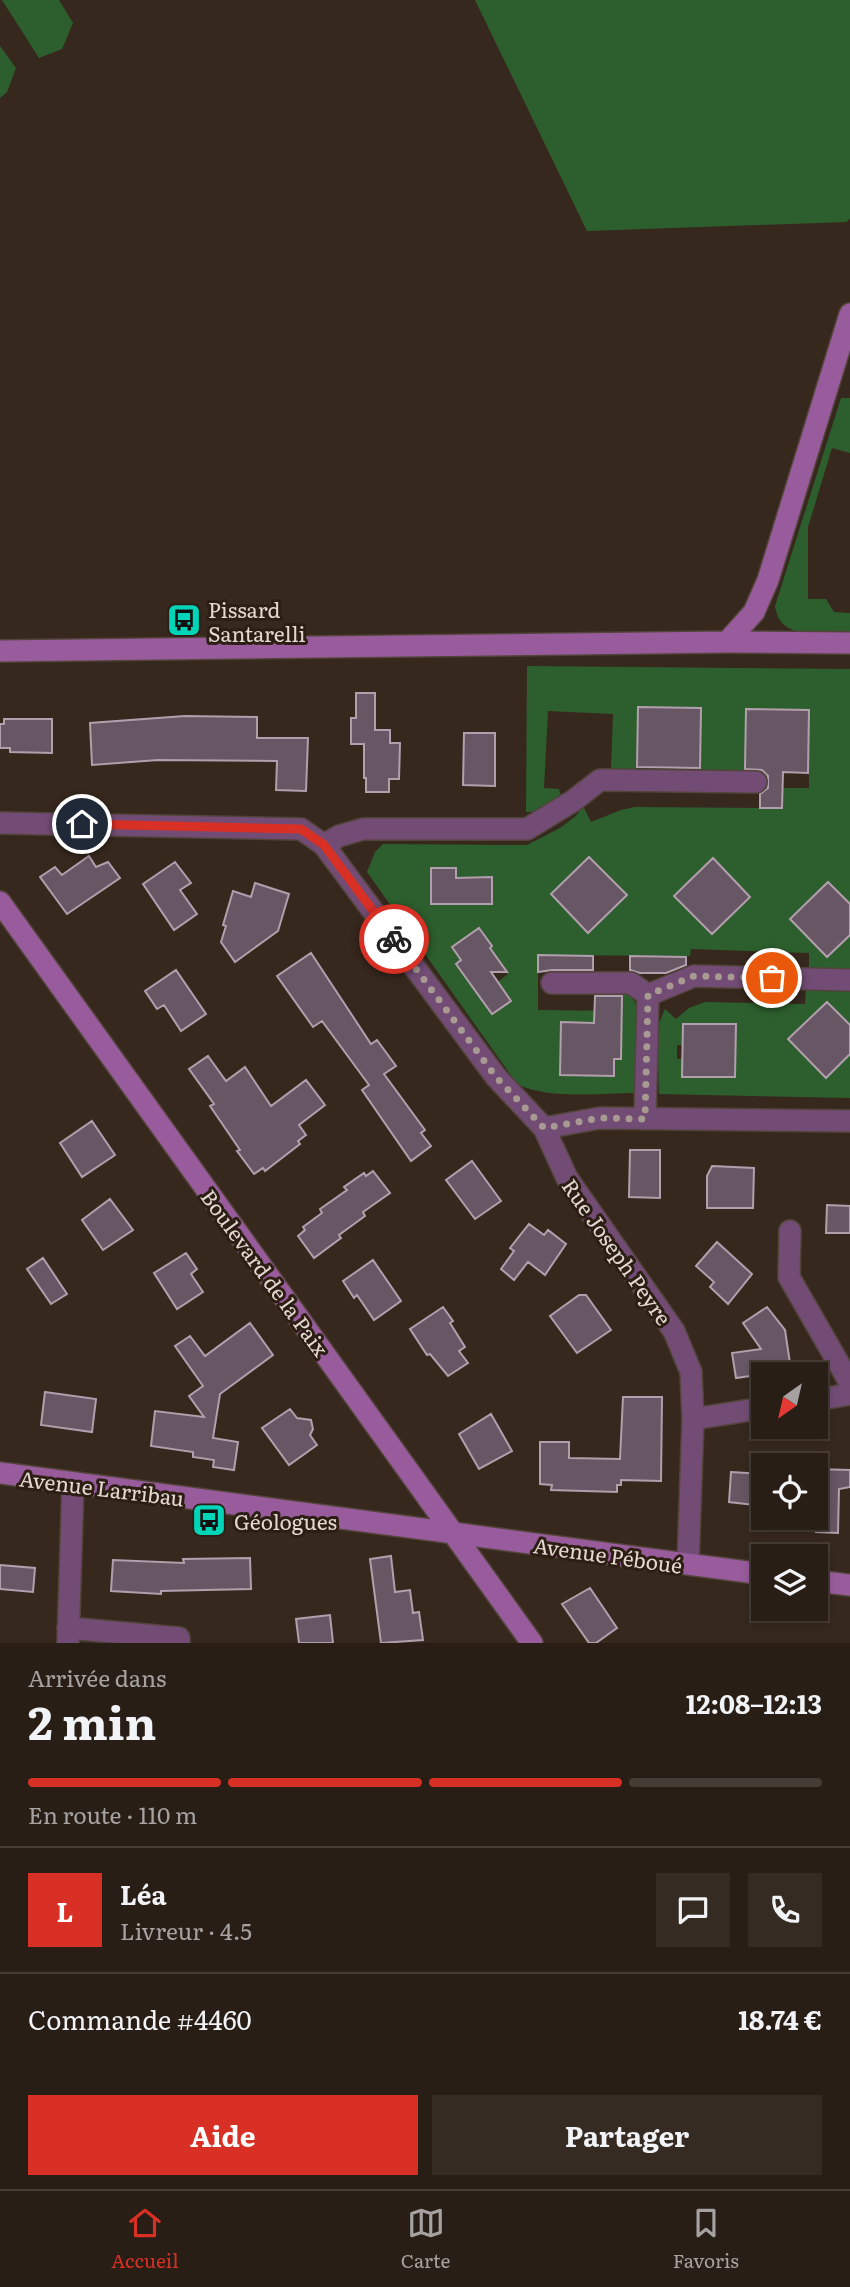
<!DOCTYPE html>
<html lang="fr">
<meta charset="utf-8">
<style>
body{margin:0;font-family:Literata,serif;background:#352b23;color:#f1f3f6;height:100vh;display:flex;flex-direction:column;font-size:26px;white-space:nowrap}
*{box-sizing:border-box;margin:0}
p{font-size:23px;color:#a5a2a1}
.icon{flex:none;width:38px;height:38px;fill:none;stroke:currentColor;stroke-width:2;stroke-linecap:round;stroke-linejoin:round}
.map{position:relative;height:1643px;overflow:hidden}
.panel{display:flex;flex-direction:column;background:#291e16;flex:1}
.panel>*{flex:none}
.needle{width:46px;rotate:214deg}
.fabs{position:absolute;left:751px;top:1362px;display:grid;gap:14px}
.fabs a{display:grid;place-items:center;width:77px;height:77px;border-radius:0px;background:#291e16;box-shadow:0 4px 10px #0003,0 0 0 2px #453c35;font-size:35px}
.pin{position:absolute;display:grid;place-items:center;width:60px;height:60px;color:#fff;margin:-30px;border:4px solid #fff;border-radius:50%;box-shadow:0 2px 7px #0007}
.courier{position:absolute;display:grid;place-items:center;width:70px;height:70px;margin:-35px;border:5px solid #d93025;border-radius:50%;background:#fff;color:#222;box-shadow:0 2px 9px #0007}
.headline em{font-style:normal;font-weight:700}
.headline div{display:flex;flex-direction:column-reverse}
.headline{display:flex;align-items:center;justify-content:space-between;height:119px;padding:0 28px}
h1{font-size:46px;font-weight:700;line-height:52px}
.bar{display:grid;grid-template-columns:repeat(4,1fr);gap:10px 7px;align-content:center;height:84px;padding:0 28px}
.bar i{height:9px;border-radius:5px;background:#453c35}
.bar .current{background:#d93025}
.bar p{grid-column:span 4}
.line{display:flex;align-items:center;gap:18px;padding:0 28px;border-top:2px solid #453c35}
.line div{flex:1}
.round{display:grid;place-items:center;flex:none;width:74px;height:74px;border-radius:0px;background:#352b23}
.action{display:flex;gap:14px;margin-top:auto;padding:14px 28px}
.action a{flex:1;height:80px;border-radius:0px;background:#d93025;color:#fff;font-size:28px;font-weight:700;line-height:80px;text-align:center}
.action a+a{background:#352b23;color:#f1f3f6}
.tab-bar{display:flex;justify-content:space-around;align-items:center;height:98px;border-top:2px solid #453c35;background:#291e16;font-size:19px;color:#a5a2a1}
.tab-bar a{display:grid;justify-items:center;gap:4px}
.tab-bar .current{color:#d93025}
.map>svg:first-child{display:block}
</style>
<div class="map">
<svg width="850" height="1643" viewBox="0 0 850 1643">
<rect width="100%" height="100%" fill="#37281e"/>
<path fill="#2d5f2e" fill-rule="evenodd" d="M2 0H59L73 23 62 49 39 58Z
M475 0H850V219L846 222 587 231Z
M0 46 16 68 7 92 0 98Z
M841 398H850V453L832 448 808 527V599H826L834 612 850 613V631H796C783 627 777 620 775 606Z
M527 666 850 669V904L828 882 790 919 827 957 850 935V968H809V953L691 949 690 956 538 955V1010L621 1011 622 991 627 992 635 1002 638 1011 637 1093C600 1093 550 1100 517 1084L367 872 375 852 383 844 527 845 560 828 576 816 583 806 591 822 621 810 635 807 782 808 783 788H809V710L746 709 745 771H700L701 709 639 707 637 769H611L613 714 548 711 544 788 559 789 561 796C554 807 539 813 526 812ZM589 857H590L627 895 551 894ZM712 858 750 897 712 934 674 896ZM456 868V878L492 877 431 904ZM480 928 492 946 490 948 508 974 498 982 492 1014 457 964 461 960 452 947Z
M806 988H850V1025L827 1002 788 1039 826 1078 850 1054V1098L659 1094 657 1028 665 1009 676 1019 689 1008 705 1002 805 1004ZM683 1024H736L735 1077H683L682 1059H677V1045H682Z"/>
<path fill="#675663" stroke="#b29fad" stroke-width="2" d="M356 693H375V730H390V743H400L399 779H389V792H366V778H364V744H351V718H356Z
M638 707 701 708 700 768 637 767Z
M746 709 809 710 808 773 783 772 782 808H760V794L768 788V776L762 770 745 769Z
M185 716 257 717V738H308L306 791 276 790 277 761 158 760 92 765 90 723Z
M4 719H52V753L10 752V748H0V724H4Z
M464 733H495V786L463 785Z
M89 856 96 867 108 862 120 878 67 914 40 877 55 867 62 875Z
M589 857 627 895 588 933 551 894Z
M713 858 750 897 712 934 674 896Z
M175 862 191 883 180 890 197 914 174 930 143 884Z
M431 868H456V878L492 877V904H431Z
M828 882 850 904V935L827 957 790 919Z
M255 883 289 894 278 931 235 962 221 942 226 926 223 925 233 891 251 897Z
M479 928 492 946 490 948 507 972H491L511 1001 492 1014 456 964 461 960 452 947Z
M311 953 371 1044 377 1040 396 1066 384 1074 425 1130 421 1133 431 1146 411 1161 362 1090 369 1085 322 1021 313 1027 277 976Z
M538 955 593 956V970H552L538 972Z
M630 956 686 957V965L666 973H640L630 970Z
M176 970 206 1014 181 1031 164 1005 157 1009 145 991Z
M595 996H622L621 1059H614V1076L560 1075 561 1022 594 1023Z
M827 1002 850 1025V1054L826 1078 788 1039Z
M683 1024H736L735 1077H682Z
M208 1056 226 1081 245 1067 271 1106 306 1080 325 1105 299 1125 306 1135 298 1141 300 1144 265 1171 263 1168 254 1174 237 1151 240 1150 210 1106 214 1104 189 1069Z
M92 1121 115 1155 82 1177 60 1143Z
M630 1150H660V1198L629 1197Z
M472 1161 501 1201 475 1219 446 1180Z
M712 1166 754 1168 753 1208H707V1176Z
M373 1171 390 1193 363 1212 365 1216 339 1235 341 1238 314 1258 298 1236 305 1230 303 1227 322 1213 320 1209 347 1190 344 1187 364 1173 366 1176Z
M110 1199 133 1230 103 1250 82 1220Z
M827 1205 850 1206V1233H826Z
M529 1224 544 1235 548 1230 566 1244 545 1275 528 1262 514 1280 501 1269 514 1251 510 1248Z
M717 1242 752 1274 728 1304 710 1287 714 1282 696 1266Z
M186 1253 197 1269 191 1274 203 1292 177 1309 154 1273Z
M43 1258 67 1294 51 1304 27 1269Z
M373 1260 401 1301 374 1320 357 1295 354 1298 343 1281Z
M579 1295H586L611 1330 577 1353 550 1316Z
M443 1307 453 1321 450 1323 465 1347 459 1351 468 1363 448 1376 430 1354 427 1355 410 1329Z
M767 1307 785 1330 791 1370 736 1378 732 1353 761 1349 743 1323Z
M250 1323 273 1355 220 1394 213 1438 238 1442 234 1470 213 1467 214 1460 193 1457V1452L151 1446 155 1411 204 1417 189 1396 203 1386 175 1346 190 1336 205 1356Z
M45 1392 96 1399 92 1432 41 1425Z
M623 1397H662L661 1481 621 1480V1485H617V1492L551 1490 552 1485 540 1484V1442H569V1458L620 1459Z
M290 1409 297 1418 311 1420 313 1429 310 1435 317 1445 289 1465 262 1428Z
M491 1414 512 1451 479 1469 459 1434Z
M816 1469 850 1470V1487L839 1489 838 1533 816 1532Z
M731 1472 763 1474V1506L729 1502Z
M391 1556 395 1592 410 1590 413 1613 419 1612 423 1640 381 1643 370 1559Z
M250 1558 251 1589 161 1591V1594L111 1591 113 1560 184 1563 183 1559Z
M0 1565 35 1568 33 1592 0 1589Z
M590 1588 617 1628 596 1643H589L562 1604Z
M330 1615 333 1643H299L296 1619Z"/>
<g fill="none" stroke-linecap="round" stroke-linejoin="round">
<g stroke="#53443b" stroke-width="24">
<path id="street" d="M0 823 301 829 324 845 339 836 363 829H527L573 801 600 780 756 782
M324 845 496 1077 544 1128 567 1178 674 1331 691 1372 693 1419 688 1564
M552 983H631L648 995
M645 1119 648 995 694 976 850 980
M544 1128 600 1118 850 1121
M790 1231 789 1277 850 1383
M816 1400 850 1394
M693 1419 763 1408
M68 1628 179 1638V1643
M68 1643 73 1483"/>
</g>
<g stroke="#53443b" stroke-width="24">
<path id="secondary" d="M727 642 754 612 768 580 850 314
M0 651 727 642 850 643
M0 902 532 1643
M0 1473 763 1574
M816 1581 850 1585"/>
</g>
<use href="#street" stroke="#724c74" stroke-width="21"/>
<use href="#secondary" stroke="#985c9c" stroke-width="21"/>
</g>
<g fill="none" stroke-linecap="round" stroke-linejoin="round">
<path stroke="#a79a93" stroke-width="7" stroke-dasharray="0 12.6" d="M394 939 496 1077 544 1128 600 1118 645 1119 648 995 694 976 772 978"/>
<path stroke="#d93025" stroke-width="9" d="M82 824 301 829 324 845 394 939"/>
</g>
<defs>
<g id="bus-square" transform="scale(1.75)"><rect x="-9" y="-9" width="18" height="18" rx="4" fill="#00d5b7" stroke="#2d1e14"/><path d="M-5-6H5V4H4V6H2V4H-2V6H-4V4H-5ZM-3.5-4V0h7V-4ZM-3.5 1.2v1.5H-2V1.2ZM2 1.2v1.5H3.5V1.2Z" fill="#111"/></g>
</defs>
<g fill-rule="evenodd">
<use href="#bus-square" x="184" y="620"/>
<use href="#bus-square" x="209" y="1520"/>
</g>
<g text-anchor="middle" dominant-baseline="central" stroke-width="6" stroke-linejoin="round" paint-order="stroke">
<g font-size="21" fill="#e3d8d2" stroke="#2d1e14" text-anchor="start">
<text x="208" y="608">Pissard<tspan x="208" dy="24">Santarelli</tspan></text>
<text x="234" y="1520">Géologues</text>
</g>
<g font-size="21" fill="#e3d8d2" stroke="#2d1e14">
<text transform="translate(618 1251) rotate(55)">Rue Joseph Peyre</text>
<text transform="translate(266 1272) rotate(54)">Boulevard de la Paix</text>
<text transform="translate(102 1487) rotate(7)">Avenue Larribau</text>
<text transform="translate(608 1554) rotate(8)">Avenue Péboué</text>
</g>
</g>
</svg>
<div class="fabs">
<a><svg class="needle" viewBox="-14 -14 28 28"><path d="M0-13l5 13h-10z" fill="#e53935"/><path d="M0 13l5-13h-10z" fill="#a5a2a1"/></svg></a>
<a><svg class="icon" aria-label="locate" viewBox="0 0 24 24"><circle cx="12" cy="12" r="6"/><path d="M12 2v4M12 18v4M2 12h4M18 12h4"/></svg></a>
<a><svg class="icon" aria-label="layers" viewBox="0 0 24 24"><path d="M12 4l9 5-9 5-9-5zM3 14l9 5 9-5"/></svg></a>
</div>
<div class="pin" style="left:772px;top:978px;background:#ea580c"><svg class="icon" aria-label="bag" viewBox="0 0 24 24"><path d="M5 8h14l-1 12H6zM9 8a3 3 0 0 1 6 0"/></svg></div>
<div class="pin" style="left:82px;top:824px;background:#1f2937"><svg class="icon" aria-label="home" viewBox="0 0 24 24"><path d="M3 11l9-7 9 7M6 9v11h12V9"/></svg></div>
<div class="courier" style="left:394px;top:939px"><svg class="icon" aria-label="bike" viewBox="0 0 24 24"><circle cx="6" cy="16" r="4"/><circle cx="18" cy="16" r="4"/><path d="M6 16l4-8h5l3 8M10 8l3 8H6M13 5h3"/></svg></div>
</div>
<section class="panel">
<div class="headline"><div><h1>2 min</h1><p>Arrivée dans</p></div><em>12:08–12:13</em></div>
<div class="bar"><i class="current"></i><i class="current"></i><i class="current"></i><i></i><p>En route · 110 m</p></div>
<div class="line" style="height:126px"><b class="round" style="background:#d93025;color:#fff">L</b><div><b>Léa</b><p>Livreur · 4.5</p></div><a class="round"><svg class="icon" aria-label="chat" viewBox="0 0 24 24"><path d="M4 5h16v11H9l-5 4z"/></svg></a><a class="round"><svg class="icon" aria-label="phone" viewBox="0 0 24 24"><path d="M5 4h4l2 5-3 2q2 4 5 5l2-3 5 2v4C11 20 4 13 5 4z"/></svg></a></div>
<div class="line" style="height:91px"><div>Commande #4460</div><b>18.74 €</b></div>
<div class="action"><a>Aide</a><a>Partager</a></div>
</section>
<nav class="tab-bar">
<a class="current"><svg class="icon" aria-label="home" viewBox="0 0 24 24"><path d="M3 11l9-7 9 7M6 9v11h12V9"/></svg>Accueil</a>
<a><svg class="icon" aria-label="map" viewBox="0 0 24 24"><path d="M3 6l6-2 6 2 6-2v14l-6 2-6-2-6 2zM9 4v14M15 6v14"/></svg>Carte</a>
<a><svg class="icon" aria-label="saved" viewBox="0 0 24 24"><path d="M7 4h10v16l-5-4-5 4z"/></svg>Favoris</a>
</nav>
